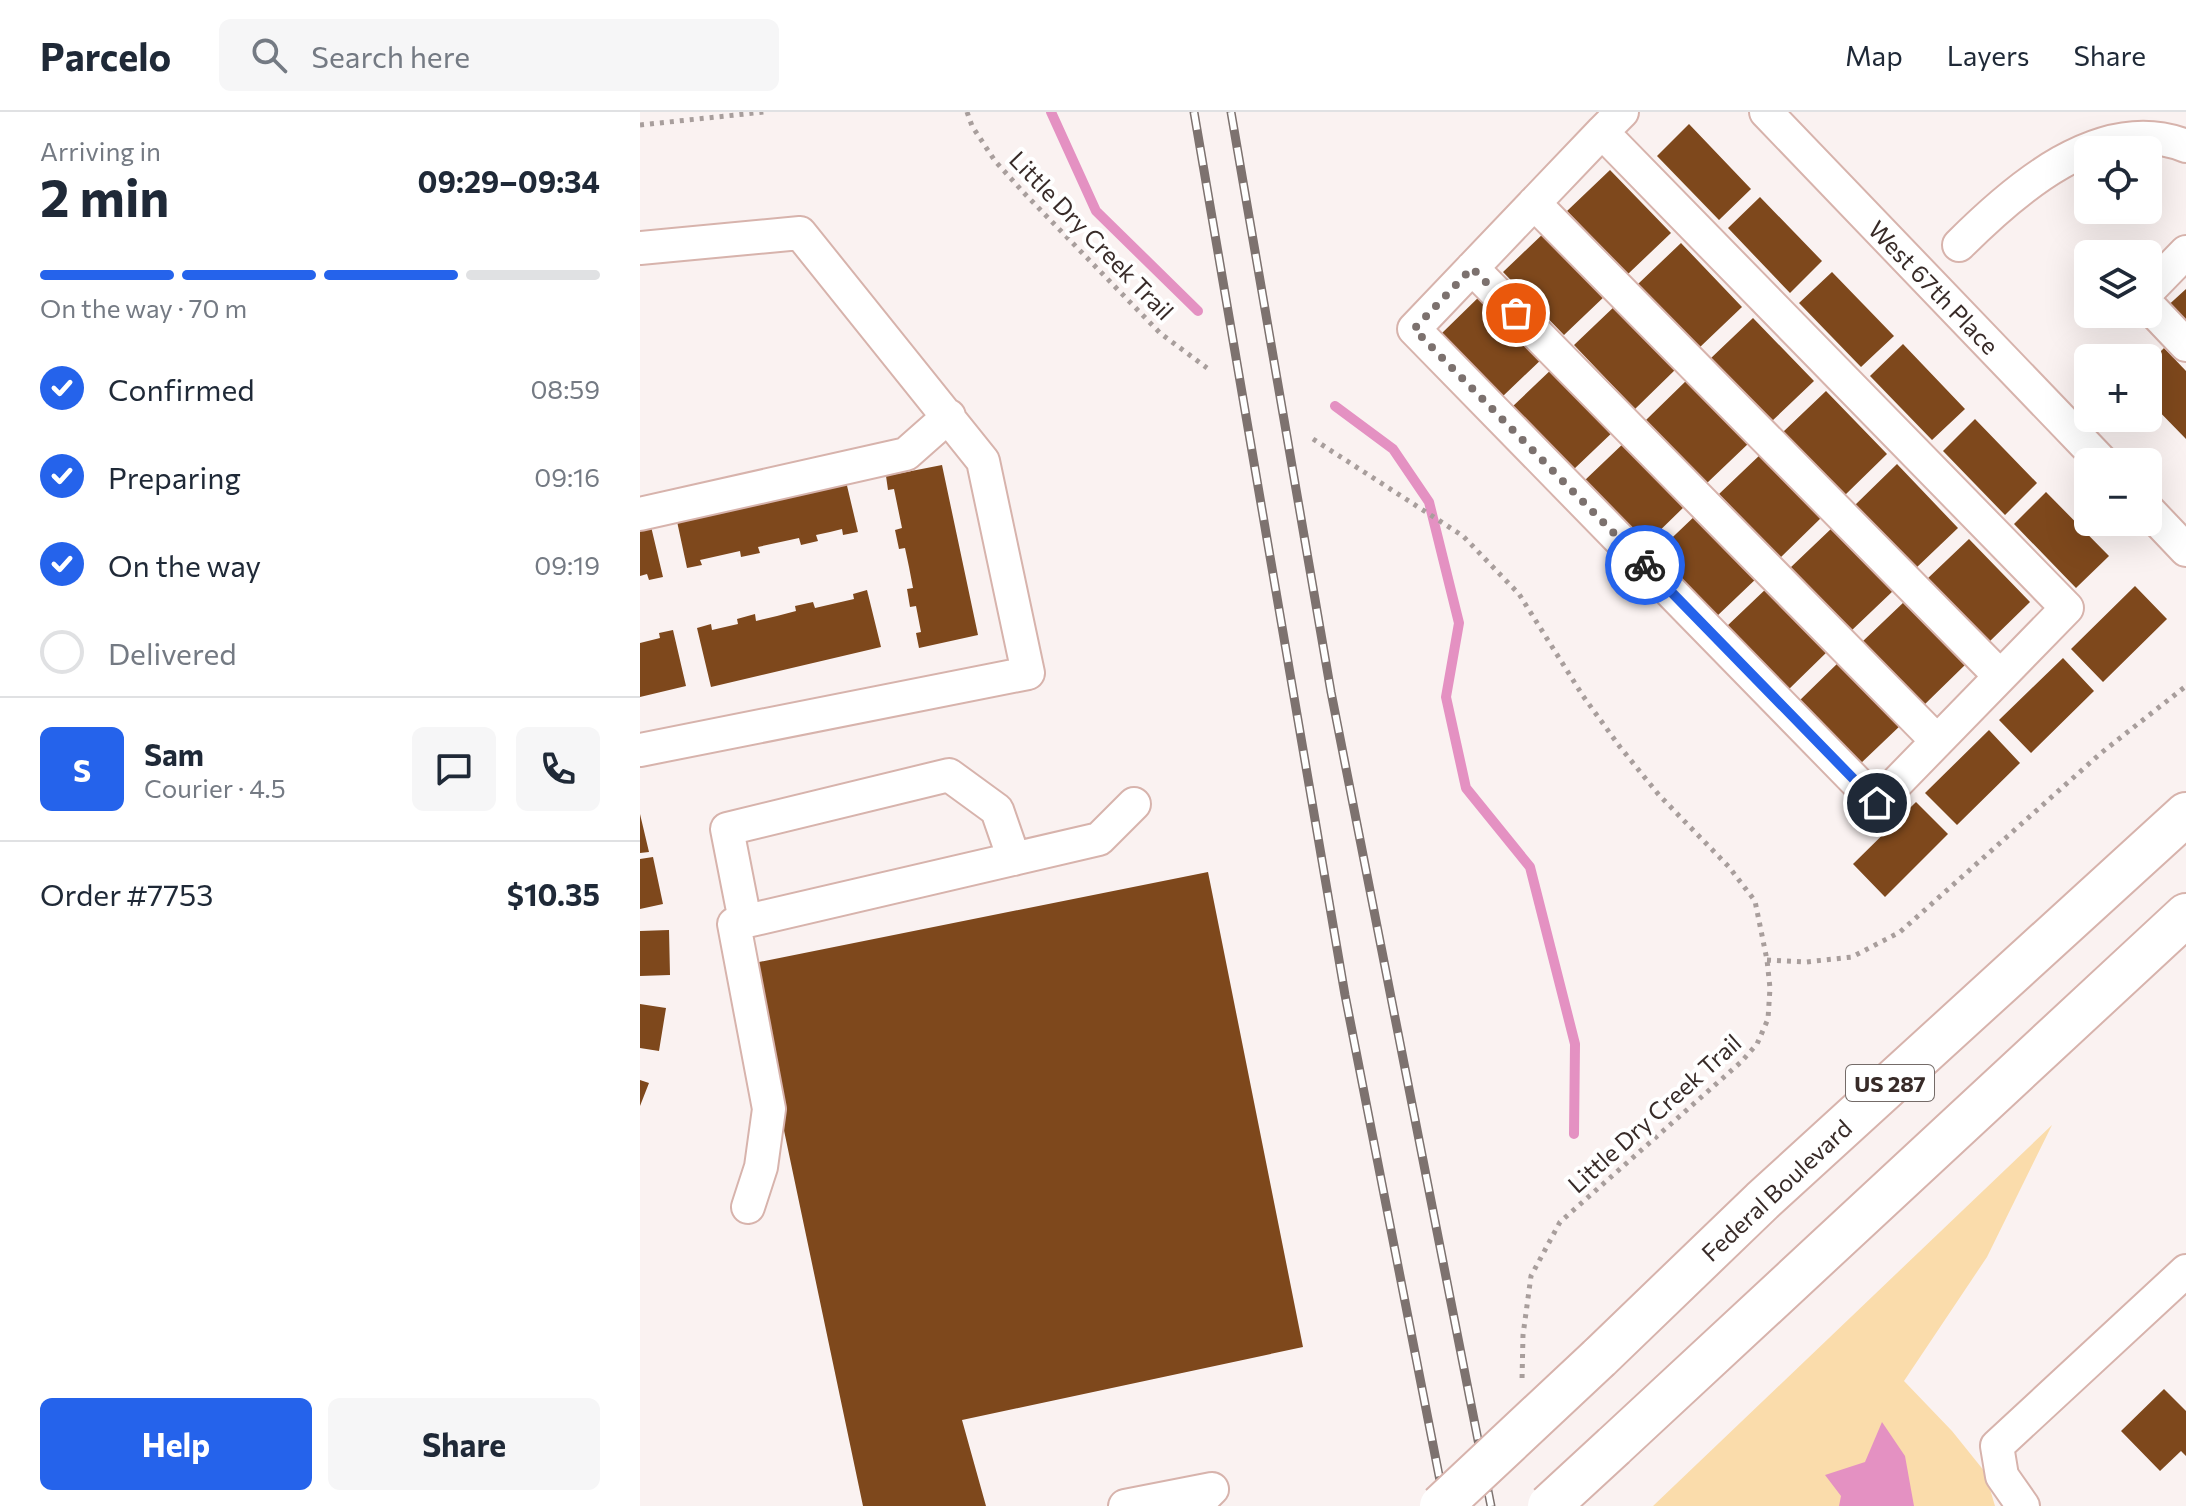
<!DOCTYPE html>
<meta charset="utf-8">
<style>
body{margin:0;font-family:Commissioner,sans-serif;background:#f6f6f7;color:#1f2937;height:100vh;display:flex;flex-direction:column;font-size:30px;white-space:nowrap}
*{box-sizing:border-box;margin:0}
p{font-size:26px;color:#747a83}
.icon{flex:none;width:44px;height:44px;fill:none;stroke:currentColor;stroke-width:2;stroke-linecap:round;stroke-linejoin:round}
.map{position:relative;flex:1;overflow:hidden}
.details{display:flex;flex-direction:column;background:#fff;width:640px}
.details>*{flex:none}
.tools{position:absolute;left:1434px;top:24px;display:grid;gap:16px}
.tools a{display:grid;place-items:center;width:88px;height:88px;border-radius:12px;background:#fff;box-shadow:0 8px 32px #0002;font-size:40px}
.pin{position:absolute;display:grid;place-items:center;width:68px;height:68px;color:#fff;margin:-34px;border:4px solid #fff;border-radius:50%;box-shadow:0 2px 8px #0007}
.courier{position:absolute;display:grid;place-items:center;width:80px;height:80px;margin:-40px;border:6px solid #2563eb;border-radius:50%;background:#fff;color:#222;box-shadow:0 2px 10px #0007}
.headline em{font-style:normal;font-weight:700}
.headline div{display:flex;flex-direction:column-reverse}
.headline{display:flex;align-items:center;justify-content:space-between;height:136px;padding:0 40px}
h1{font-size:52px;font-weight:700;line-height:60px}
.bar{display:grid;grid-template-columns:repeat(4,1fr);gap:12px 8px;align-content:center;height:96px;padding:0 40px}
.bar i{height:10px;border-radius:6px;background:#e0e1e3}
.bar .current{background:#2563eb}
.bar p{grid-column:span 4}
.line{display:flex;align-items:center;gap:20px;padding:0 40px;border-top:2px solid #e0e1e3}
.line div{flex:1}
.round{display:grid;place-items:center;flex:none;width:84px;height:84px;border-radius:12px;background:#f6f6f7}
ol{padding:0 40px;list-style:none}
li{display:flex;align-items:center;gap:24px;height:88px}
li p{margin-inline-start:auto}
li .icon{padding:8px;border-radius:50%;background:#2563eb;color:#fff;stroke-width:4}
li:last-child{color:#747a83}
li i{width:44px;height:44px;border:4px solid #e0e1e3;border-radius:50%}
.button{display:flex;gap:16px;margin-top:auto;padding:16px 40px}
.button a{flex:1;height:92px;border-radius:12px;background:#2563eb;color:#fff;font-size:32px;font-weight:700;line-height:92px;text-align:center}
.button a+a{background:#f6f6f7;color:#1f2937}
header{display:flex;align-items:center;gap:48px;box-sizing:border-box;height:112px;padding:0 40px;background:#fff;border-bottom:2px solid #e0e1e3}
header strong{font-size:38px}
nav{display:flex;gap:44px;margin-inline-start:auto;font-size:28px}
.search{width:560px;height:72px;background:#f6f6f7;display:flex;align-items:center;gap:20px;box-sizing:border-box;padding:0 28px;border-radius:12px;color:#747a83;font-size:30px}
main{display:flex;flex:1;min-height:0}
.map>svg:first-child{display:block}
</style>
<header>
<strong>Parcelo</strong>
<div class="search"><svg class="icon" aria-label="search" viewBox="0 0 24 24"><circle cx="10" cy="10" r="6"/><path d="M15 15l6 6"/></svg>Search here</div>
<nav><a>Map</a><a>Layers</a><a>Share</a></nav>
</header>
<main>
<section class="details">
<div class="headline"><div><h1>2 min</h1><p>Arriving in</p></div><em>09:29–09:34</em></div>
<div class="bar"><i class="current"></i><i class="current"></i><i class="current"></i><i></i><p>On the way · 70 m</p></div>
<ol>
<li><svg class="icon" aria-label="check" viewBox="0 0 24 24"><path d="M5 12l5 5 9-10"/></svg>Confirmed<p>08:59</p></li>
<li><svg class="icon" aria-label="check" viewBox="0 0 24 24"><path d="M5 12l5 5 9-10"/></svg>Preparing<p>09:16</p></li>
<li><svg class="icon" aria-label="check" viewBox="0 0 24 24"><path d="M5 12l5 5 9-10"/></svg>On the way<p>09:19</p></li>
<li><i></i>Delivered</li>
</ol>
<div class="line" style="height:144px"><b class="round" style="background:#2563eb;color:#fff">S</b><div><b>Sam</b><p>Courier · 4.5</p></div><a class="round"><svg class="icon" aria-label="chat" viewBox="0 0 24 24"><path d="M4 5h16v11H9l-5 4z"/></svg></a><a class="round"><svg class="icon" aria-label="phone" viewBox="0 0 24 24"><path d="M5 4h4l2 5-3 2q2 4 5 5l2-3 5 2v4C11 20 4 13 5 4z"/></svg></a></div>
<div class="line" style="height:104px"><div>Order #7753</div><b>$10.35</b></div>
<div class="button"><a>Help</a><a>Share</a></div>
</section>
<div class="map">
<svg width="1546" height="1394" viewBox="0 0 1546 1394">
<rect width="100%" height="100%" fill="#faf2f1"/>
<path fill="#fadcab" d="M1412 1013 1347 1145 1264 1269 1312 1319 1345 1360 1355 1394H1013Z"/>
<path fill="#e491c2" d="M1242 1310 1265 1344 1274 1394H1199L1201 1384 1185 1363 1225 1350Z"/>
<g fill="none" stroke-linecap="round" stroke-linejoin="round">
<path stroke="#e491c2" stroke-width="10" d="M411 0 456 99 558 199
M695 294 753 337 789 390 819 511 806 585 826 676 890 755 935 932 934 1022"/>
</g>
<path fill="#7e481c" d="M1049 12 1111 77 1079 108 1017 44Z
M970 58 1031 121 988 162 927 99Z
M1120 85 1182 149 1150 181 1088 116Z
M906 119 967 182 924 223 863 160Z
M1041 131 1102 195 1059 236 998 172Z
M1192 160 1254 224 1221 255 1159 191Z
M1546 177V222L1523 198Z
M844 180 905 244 862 285 801 222Z
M977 192 1038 255 995 297 934 233Z
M1113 206 1174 269 1131 310 1070 247Z
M1263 232 1325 297 1292 328 1230 264Z
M1524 236 1546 259V327L1508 288V252Z
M915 254 976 317 933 358 872 295Z
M1049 266 1110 330 1067 371 1006 308Z
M1186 279 1247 342 1204 384 1143 320Z
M1335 307 1397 371 1365 403 1303 339Z
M987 328 1048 391 1005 433 944 369Z
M1122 341 1183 404 1140 446 1079 382Z
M1257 352 1318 416 1275 457 1214 394Z
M302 353 338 523 279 536 276 521 281 520 276 494 270 495 267 477 273 476 269 455 265 436 259 437 255 418 262 416 254 377 248 378 246 364Z
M204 361 218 420 203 423 202 417 190 420 176 423 178 429 161 433 159 426 118 435 120 441 101 445 100 439 60 448 62 453 47 456 35 400Z
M1406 380 1469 444 1436 476 1374 412Z
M1058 401 1119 464 1076 505 1015 442Z
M9 406 23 465 9 468 7 462 0 464V408Z
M1193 415 1254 478 1211 519 1150 456Z
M1329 427 1390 490 1347 532 1286 468Z
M1129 474 1190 537 1147 579 1086 515Z
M1495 474 1527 507 1463 570 1431 537Z
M227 478 241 535 71 575 57 516 71 512 72 518 98 512 97 507 115 502 116 509 137 504 156 499 155 494 173 490 175 496 214 487 213 482Z
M1265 489 1326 552 1283 594 1222 530Z
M33 518 46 574 0 585V531L20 526 19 521Z
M1423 546 1454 579 1391 641 1359 608Z
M1201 548 1262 612 1219 653 1158 590Z
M1349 618 1380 651 1317 713 1285 681Z
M1276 690 1308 722 1245 785 1213 752Z
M0 702 9 740 0 741Z
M13 745 23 792 0 797V747Z
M568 760 663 1235 322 1308 346 1394H223L109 852Z
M29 818 30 863 0 864V819Z
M0 892 26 896 19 939 0 936Z
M0 968 9 971 0 994Z
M1524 1277 1546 1299V1344L1541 1339 1520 1359 1481 1319Z"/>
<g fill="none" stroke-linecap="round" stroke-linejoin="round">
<g stroke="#d7b3ac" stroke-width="36">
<path id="minor" d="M1126 0 1462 350
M962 20 1427 496 1237 691 774 217 962 20 982 0
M894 91 1360 564
M1319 133C1373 79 1461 0 1546 34
M0 136 160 121 343 349 388 561 0 638
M832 156 1297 629
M1508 179 1546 140
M1508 193 1546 233
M1508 398 1546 438
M0 402 266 342 309 304
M105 809 87 717 309 663 357 698 374 747
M108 1095 121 1055 129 997 94 812 459 727 494 692
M485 1394 572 1377 555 1394
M1383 1394 1362 1364 1357 1334 1546 1159"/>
</g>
<g stroke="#d7b3ac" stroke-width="46">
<path id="major" d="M959 1246 1122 1089 1546 702
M974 1334 1546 803"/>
</g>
<path stroke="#a89e9c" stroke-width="5" stroke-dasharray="4 6" stroke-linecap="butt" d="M327 0 332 14 355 49 385 82 520 221 567 256
M0 13 124 0
M673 327 823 424 879 482 943 584 980 635 1019 683 1089 755 1115 789 1127 848 1130 876 1128 907 1117 932 1101 950 920 1110 891 1164 883 1223 882 1268
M1127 848 1166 850 1212 845 1260 820 1461 641 1546 574"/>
<use href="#minor" stroke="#fff" stroke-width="32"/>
<use href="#major" stroke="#fff" stroke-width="42"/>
<g stroke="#7d726f" stroke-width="9">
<path id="rail" d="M554 0 705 883 805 1394
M591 0 691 580 851 1394"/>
</g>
<use href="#rail" stroke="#fff" stroke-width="6" stroke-dasharray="18" stroke-linecap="butt"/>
<g stroke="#d7b3ac" stroke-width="46" stroke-linecap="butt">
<path id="major-bridge" d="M801 1394 959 1246
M909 1394 974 1334"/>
</g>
<use href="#major-bridge" stroke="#fff" stroke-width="42"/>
</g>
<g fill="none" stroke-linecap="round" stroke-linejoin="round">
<path stroke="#7c716e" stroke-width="8" stroke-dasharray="0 14.4" d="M876 201 832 156 774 217 1005 453"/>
<path stroke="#2563eb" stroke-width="10" d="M1005 453 1237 691"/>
</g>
<g text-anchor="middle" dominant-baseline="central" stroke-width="8" stroke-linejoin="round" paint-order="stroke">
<rect fill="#fff" stroke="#746b68" stroke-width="2" x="1206" y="953" width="88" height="36" rx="6"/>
<g font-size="22" font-weight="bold" fill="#382b28">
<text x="1250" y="971">US 287</text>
</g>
<g font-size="24" fill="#382b28" stroke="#fff">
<text transform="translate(452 123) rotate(46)">Little Dry Creek Trail</text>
<text transform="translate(1294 175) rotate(46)">West 67th Place</text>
<text transform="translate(1014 1001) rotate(-42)">Little Dry Creek Trail</text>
<text transform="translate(1136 1078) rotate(-43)">Federal Boulevard</text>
</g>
</g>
</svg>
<div class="tools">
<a><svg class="icon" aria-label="locate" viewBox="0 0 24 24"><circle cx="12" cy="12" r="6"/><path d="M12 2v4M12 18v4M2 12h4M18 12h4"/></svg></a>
<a><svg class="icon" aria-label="layers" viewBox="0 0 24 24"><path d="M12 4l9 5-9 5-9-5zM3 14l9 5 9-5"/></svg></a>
<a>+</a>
<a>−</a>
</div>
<div class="pin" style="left:876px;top:201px;background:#ea580c"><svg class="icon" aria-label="bag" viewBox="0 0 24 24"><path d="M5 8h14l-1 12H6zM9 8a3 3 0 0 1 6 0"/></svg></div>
<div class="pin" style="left:1237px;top:691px;background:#1f2937"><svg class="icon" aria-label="home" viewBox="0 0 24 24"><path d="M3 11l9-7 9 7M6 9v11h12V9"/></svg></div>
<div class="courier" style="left:1005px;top:453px"><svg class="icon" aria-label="bike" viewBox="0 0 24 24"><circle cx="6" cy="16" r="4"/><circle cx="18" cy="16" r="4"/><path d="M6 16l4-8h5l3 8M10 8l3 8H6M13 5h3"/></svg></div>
</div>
</main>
